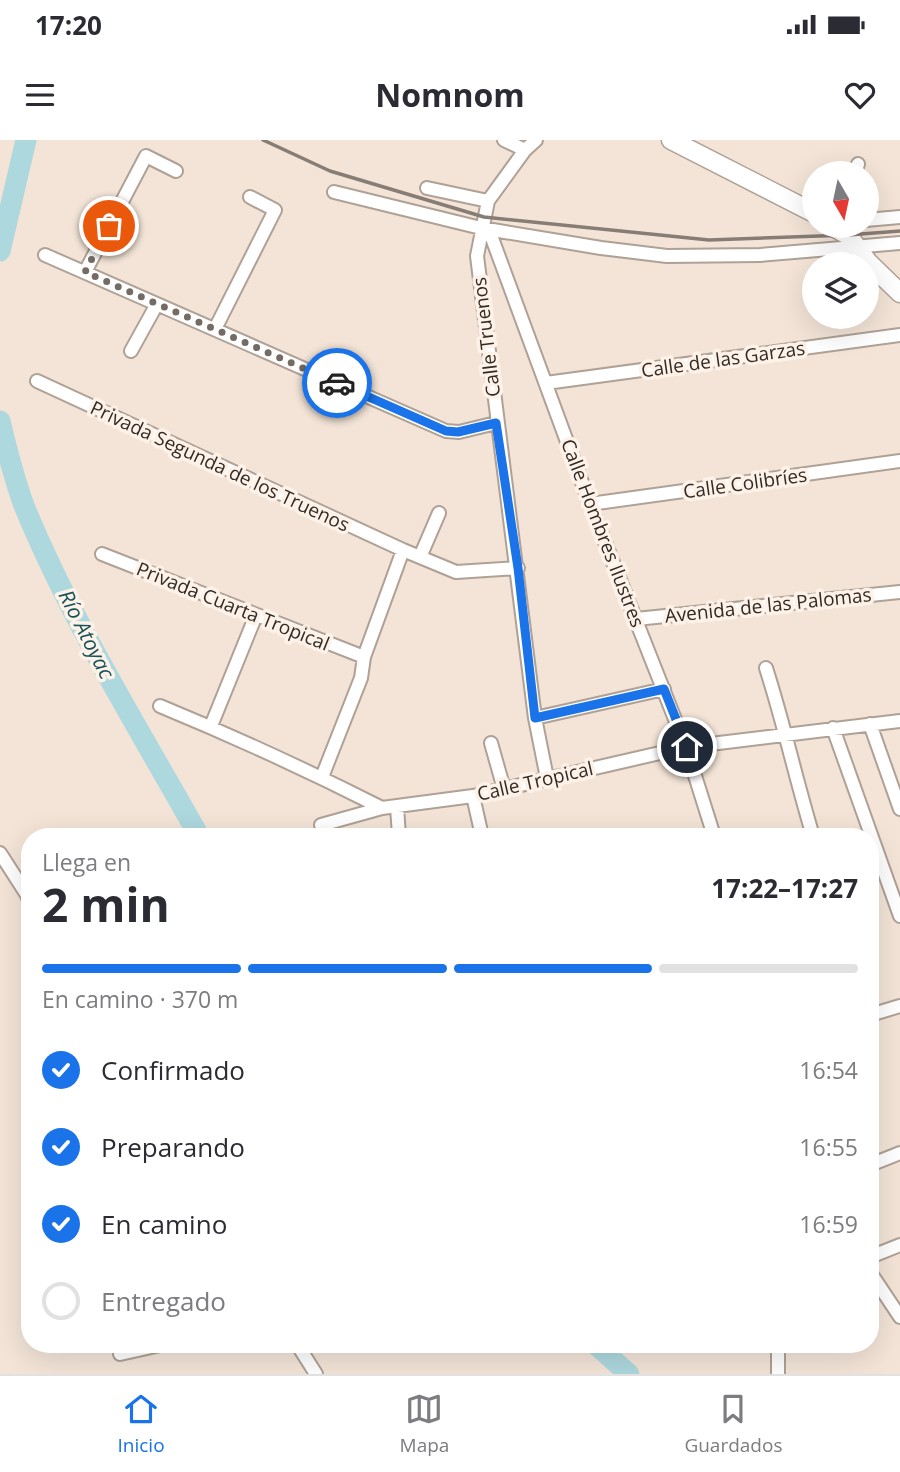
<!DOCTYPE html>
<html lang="es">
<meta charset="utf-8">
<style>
body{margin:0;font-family:"Open Sans",sans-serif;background:#f2f2f3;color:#2b2b33;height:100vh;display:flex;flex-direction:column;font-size:26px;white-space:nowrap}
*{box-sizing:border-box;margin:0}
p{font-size:23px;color:#7c7c81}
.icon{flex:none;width:38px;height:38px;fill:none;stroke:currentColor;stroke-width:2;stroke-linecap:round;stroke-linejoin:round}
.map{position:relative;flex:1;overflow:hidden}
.side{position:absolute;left:21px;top:688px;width:858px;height:525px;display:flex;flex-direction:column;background:#fff;border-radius:28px;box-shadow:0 7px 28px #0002}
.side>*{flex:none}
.needle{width:46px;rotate:171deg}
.fabs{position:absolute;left:802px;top:21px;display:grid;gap:14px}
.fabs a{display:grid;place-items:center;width:77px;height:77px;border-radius:50%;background:#fff;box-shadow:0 7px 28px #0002;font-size:35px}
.pin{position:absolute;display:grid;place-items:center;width:60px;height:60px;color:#fff;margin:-30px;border:4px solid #fff;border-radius:50%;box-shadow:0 2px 7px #0007}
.courier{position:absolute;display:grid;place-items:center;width:70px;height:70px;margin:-35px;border:5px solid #1a73e8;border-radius:50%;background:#fff;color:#222;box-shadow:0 2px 9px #0007}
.summary em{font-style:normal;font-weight:700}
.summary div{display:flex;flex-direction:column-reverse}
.summary{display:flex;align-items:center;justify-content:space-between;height:119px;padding:0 21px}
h1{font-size:46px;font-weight:700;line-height:52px}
.bar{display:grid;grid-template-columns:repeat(4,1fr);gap:10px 7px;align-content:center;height:84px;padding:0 21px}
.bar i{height:9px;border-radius:5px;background:#e1e1e2}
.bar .on{background:#1a73e8}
.bar p{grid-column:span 4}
ol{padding:0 21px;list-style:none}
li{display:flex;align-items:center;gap:21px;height:77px}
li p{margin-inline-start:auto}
li .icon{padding:7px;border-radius:50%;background:#1a73e8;color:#fff;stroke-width:4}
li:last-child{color:#7c7c81}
li i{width:38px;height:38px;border:4px solid #e1e1e2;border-radius:50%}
.status{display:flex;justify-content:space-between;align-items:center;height:49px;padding:0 35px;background:#fff;direction:ltr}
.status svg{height:19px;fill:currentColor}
header{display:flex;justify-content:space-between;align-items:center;height:91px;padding:0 21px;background:#fff;font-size:32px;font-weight:700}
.tabs{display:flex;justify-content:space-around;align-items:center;height:98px;border-top:2px solid #e1e1e2;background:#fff;font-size:19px;color:#7c7c81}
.tabs a{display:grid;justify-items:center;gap:4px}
.tabs .on{color:#1a73e8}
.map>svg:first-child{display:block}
</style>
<div class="status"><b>17:20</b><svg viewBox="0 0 49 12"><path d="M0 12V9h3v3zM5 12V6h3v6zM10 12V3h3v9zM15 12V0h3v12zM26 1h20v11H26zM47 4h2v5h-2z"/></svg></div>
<header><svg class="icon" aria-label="menu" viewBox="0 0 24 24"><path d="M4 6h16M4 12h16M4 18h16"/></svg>Nomnom<svg class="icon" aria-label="heart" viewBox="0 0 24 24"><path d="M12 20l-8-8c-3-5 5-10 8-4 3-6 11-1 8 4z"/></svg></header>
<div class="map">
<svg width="900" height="1234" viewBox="0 0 900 1234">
<rect width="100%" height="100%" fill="#f3e4d7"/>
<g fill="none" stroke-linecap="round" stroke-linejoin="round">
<path stroke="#add8de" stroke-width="21" d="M0 111 26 0
M0 281C7 310 14 340 25 368 72 482 139 589 199 696
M595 1204 629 1234"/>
<g stroke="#afa195" stroke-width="16">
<path id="street" d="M504 0 525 10
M536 0 525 10 488 61 477 116 535 578 547 638
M855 33 858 24
M427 48 488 61
M334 52 481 88 601 108 667 116 760 115 900 103
M866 80 900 77
M489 90 590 364 686 607 714 696
M45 115 446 291 459 292 496 283
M85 132 146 16 176 31
M215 189 275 70 250 57
M131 211 157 164
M37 241 403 410 456 432 518 428
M546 243 900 195
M590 364 900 321
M102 414 364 517
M420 417 439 373
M636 479 900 452
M766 528C784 584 796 640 813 696
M160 566C235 597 309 631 382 668
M535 578 664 549
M870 584 900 669
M211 586 256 475
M833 588 900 776
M491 603 504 649
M322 637 361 538 364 517 403 410
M473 656 482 696
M397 667 399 696
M321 685 382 668 473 656 686 607 900 581
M0 713 27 755 30 764
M870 875 900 866
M870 1025 900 1013
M870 1117 900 1105
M870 1132 900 1177
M297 1204 316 1234
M120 1214 165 1204
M778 1234V1204"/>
</g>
<g stroke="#afa195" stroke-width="21">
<path id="secondary" d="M671 0 814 73
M831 86 848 95 868 122 900 153"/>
</g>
<use href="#street" stroke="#fff" stroke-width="12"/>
<use href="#secondary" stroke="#fff" stroke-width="18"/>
<path stroke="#877d75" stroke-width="3.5" d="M263 0 330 31 484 77 709 100 848 95 900 91"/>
</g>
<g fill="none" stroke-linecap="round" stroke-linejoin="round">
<path stroke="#746c64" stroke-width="7" stroke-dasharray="0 12.6" d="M109 86 85 132 337 243"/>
<path stroke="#1a73e8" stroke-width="9" d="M337 243 446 291 458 292 496 283 518 428 535 578 664 549 687 607"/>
</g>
<g text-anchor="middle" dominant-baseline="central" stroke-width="7" stroke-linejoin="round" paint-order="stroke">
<g font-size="19" fill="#302b26" stroke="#fef2e8">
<text transform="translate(486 197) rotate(-97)">Calle Truenos</text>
<text transform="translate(723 219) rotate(-8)">Calle de las Garzas</text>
<text transform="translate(220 326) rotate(25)">Privada Segunda de los Truenos</text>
<text transform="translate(745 343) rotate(-8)">Calle Colibríes</text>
<text transform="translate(603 393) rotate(69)">Calle Hombres Ilustres</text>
<text transform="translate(768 465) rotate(-6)">Avenida de las Palomas</text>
<text transform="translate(233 466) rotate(22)">Privada Cuarta Tropical</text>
<text transform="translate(535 641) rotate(-13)">Calle Tropical</text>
</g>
<g font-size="21" font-style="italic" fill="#155259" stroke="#fef2e8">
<text transform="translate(87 494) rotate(63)">Río Atoyac</text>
</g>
</g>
</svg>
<div class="fabs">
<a><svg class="needle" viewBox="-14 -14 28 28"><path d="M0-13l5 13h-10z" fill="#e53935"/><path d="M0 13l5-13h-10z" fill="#7c7c81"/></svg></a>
<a><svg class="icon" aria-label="layers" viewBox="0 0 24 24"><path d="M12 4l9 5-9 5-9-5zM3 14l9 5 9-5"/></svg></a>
</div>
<div class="pin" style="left:109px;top:86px;background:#ea580c"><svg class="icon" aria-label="bag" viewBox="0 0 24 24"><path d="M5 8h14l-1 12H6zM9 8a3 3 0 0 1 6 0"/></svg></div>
<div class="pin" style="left:687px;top:607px;background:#1f2937"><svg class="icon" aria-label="home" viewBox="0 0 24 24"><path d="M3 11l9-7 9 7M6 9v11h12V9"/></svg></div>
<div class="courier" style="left:337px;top:243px"><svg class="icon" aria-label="car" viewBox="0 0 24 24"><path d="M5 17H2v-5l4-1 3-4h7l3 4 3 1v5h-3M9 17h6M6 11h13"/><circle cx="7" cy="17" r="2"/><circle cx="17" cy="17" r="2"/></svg></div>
<section class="side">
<div class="summary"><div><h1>2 min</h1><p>Llega en</p></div><em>17:22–17:27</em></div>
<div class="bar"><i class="on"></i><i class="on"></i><i class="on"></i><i></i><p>En camino · 370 m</p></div>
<ol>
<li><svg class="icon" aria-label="check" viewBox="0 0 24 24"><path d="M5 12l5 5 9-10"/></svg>Confirmado<p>16:54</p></li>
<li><svg class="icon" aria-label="check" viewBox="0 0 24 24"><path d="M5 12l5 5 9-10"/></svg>Preparando<p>16:55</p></li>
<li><svg class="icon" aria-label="check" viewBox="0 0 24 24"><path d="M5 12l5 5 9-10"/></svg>En camino<p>16:59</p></li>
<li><i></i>Entregado</li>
</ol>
</section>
</div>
<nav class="tabs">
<a class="on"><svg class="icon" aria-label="home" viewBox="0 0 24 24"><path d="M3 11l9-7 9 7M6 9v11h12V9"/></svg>Inicio</a>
<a><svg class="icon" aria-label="map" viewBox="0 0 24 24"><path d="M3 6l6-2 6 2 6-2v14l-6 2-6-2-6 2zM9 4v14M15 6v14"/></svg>Mapa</a>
<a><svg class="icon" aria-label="saved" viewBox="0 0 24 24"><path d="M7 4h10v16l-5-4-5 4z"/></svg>Guardados</a>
</nav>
